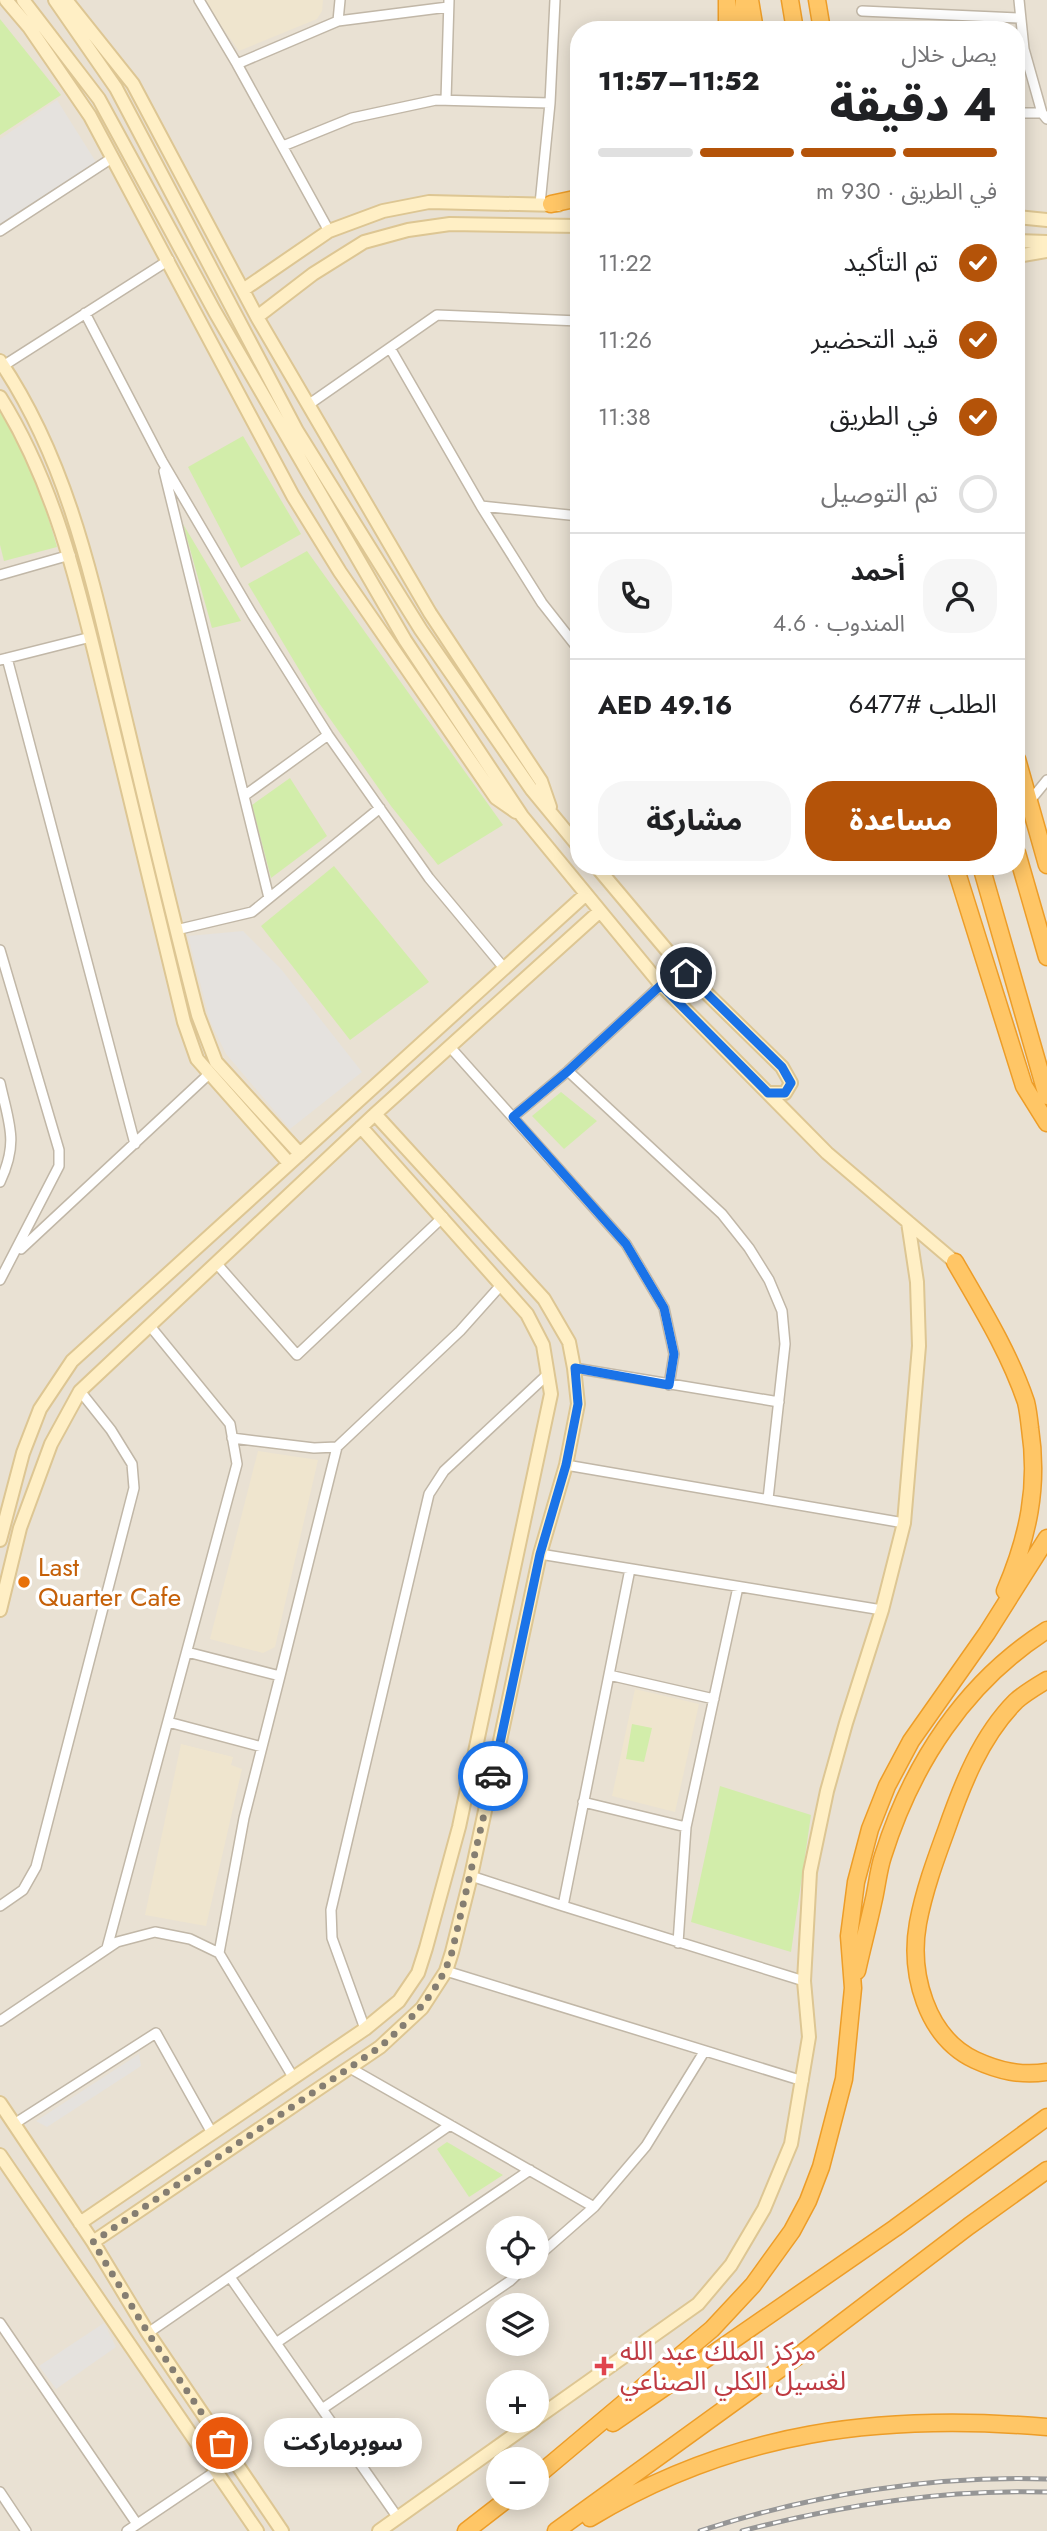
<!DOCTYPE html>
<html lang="ar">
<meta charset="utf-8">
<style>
body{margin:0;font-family:Jost,"Noto Sans Arabic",sans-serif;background:#f6f6f6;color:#202124;direction:rtl;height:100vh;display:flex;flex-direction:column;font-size:26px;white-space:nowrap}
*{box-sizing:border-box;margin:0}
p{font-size:23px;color:#757577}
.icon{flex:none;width:38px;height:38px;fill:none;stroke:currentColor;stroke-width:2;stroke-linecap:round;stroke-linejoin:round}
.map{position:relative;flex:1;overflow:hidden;direction:ltr}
.drawer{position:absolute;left:570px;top:21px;width:455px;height:854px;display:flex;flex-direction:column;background:#fff;border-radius:28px;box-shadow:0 4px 18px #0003;direction:rtl}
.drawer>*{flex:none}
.controls{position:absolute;left:486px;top:2216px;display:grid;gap:14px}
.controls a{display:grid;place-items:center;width:63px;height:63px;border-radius:50%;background:#fff;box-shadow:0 4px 18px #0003;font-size:35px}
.pin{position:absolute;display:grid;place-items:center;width:60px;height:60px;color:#fff;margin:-30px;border:4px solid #fff;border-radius:50%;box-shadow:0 2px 7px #0007}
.courier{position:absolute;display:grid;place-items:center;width:70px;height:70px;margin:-35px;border:5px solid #1a73e8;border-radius:50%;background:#fff;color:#222;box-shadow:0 2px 9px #0007}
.bubble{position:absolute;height:49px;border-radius:24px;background:#fff;box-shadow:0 4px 18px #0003;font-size:23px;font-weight:800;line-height:49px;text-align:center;direction:rtl}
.head em{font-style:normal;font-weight:800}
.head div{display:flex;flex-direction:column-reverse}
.head{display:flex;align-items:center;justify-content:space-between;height:119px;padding:0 28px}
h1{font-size:46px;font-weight:800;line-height:52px}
.bar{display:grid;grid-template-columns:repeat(4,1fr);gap:10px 7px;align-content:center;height:84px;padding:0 28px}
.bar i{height:9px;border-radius:5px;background:#e0e0e0}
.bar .active{background:#b45309}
.bar p{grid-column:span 4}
.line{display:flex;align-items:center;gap:18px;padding:0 28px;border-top:2px solid #e0e0e0}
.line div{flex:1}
.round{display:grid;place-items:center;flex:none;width:74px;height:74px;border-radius:28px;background:#f6f6f6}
ol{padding:0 28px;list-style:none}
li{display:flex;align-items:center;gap:21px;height:77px}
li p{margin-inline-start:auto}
li .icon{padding:7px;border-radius:50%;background:#b45309;color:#fff;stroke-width:4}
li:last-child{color:#757577}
li i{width:38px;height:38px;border:4px solid #e0e0e0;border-radius:50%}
.primary-button{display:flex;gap:14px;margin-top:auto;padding:14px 28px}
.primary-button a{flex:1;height:80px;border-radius:28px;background:#b45309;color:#fff;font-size:28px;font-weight:800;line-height:80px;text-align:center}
.primary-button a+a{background:#f6f6f6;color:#202124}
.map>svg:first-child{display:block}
</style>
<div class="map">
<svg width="1047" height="2531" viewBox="0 0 1047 2531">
<rect width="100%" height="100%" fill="#f5f0e6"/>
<path fill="#e9e1d3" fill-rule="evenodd" d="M0 0H1047V2531H0ZM579 30H1017V866H579ZM499 2228H537V2266H499ZM499 2305H537V2343H499ZM499 2382H537V2420H499ZM499 2459H537V2497H499Z"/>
<path fill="#efe5ce" d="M203 0H323L322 11 317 19 239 51Z
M258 1451 318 1460 275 1647 263 1653 210 1639Z
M635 1689 699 1704 675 1812 612 1796Z
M181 1744 233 1757 231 1765 242 1769 206 1926 145 1915Z"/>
<path fill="#d2edaa" d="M0 19 61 95 0 135Z
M0 409C28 455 42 495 57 547L4 561 0 545Z
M243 436 301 534 241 568 188 467Z
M183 524 241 621 212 628Z
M307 551 503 825 438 865 391 806 319 703 248 584Z
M290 778 327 836 271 878 252 805Z
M334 866 429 982 350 1040 261 926Z
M561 1092 597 1121 564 1149 532 1116Z
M632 1724 652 1728 644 1762 626 1759Z
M720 1786 811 1815 791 1952 691 1922Z
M447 2142 503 2175 469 2197 437 2149Z"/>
<path fill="#e5e2de" d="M57 100 96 162 0 225V139Z
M243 931 281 969 362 1072 290 1129 226 1054 210 1021 188 936Z
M139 2054 141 2066 47 2127 36 2121Z
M104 2323 116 2347 56 2389 39 2366Z"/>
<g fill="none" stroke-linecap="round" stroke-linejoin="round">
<g stroke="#c1b7a7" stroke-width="12">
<path id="street" d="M199 0 237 64 329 231
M1019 0 1024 49 1042 113 1047 119
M862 11 1019 18
M338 21 340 0
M237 64 338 21 448 7
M446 100 449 0
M1017 113H1042
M283 146 352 118 436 100 550 103
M540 204 550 103 555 0
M0 231 112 158
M85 313 162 461 252 614 328 735 429 878 504 968
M390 348 481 506
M3 366 169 260
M308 405 437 315 579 321
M164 471 269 898
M579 516 481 506 542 603 579 650
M0 575 70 555
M7 658 135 1144
M0 660 91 637
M244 796 328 735
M1029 802 1047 780
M176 930 252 912 380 808
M0 950 59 1150V1166L0 1280
M450 1047 626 1244 664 1308 674 1354 669 1385
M568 1071 722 1214 749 1248 769 1280 782 1311 785 1344 768 1499
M0 1083C9 1124 19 1142 0 1182
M513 1117 568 1071 661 985
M21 1249 209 1074
M217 1264 297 1355 443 1217
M574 1368 779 1402
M232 1438 314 1448 337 1447
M566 1465 904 1523
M540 1554 882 1610
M187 1652 280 1676 244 1818 219 1953
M609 1675 714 1699
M280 1676 337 1447 460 1331 502 1284
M168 1722 262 1747
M583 1802 686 1827
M471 1876 563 1906 804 1981
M0 1906 23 1890 36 1867 134 1488 132 1464 111 1430 80 1391
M563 1906 630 1569
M678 1943 686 1827 738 1587
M107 1948 237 1464 230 1424 150 1326
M446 1971 803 2081
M0 2021 117 1942 155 1932 190 1939 219 1953 293 2077
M365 2029 332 1938 331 1910 429 1494 444 1471 548 1374
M350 2068 594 2207
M14 2124 156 2033 212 2133
M537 2257 594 2207 646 2146 704 2052
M230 2277 398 2518
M0 2323 137 2524
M148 2333 450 2125
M276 2343 530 2170
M322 2409 510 2281 526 2266
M0 2492 26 2531
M127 2531 216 2471"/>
</g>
<g stroke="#ddc693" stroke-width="16">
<path id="secondary" d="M6 0 29 27 90 116 293 496 340 572 496 798 516 812
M23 0 99 99 215 312 405 640 522 816 661 985 827 1153 955 1262
M55 0 116 88 297 431 421 630 532 790 579 847
M66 0 133 84 257 317 430 613 541 781 550 807
M1017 217 1047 220
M1017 241 1047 242
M1017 256 1047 251
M243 290 329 231 383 211 429 202 558 205
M257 317 313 274 364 242 408 230 450 224 579 226
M0 361C69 463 93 583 121 700 146 805 171 911 198 1015L216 1062 300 1154
M0 397C60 493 82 603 109 712 134 815 159 918 184 1022L197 1059 288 1162
M596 866 686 973 782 1067 791 1083 785 1093H768
M0 1540 23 1453 40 1409 72 1361 586 894
M0 1610 20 1528 51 1444 80 1391 375 1114 600 911
M0 2103 93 2242 148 2333 282 2531
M0 2155 257 2531
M80 2223 365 2029 399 2001 418 1973 426 1948 459 1827 551 1394 543 1345 527 1314 361 1127
M93 2242 380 2047 422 2008 446 1971 452 1952 471 1876 540 1554 566 1465 578 1404 574 1368 569 1342 544 1299 375 1114
M537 2418 698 2304 731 2265 764 2209 791 2144 809 2037 804 1981 810 1872 827 1791 846 1723 882 1610 904 1523 919 1346 917 1282 908 1222
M379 2531 535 2420"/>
</g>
<g stroke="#ed9d28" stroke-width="19">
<path id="highway" d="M727 0V30
M750 0 755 30
M790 0 795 30
M817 0 822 30
M740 30 744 0
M551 204 579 198
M1017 759 1047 865
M1017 853 1047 957
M955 866 1024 1086 1047 1123
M981 866 1047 1096
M955 1262C981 1307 1009 1352 1026 1402 1028 1410 1029 1419 1030 1428 1039 1487 1028 1537 1005 1591
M1047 1680C1037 1686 1025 1693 1016 1701 981 1736 962 1785 946 1831 935 1861 924 1891 918 1923 909 1973 926 2037 975 2060 999 2071 1021 2076 1047 2072
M857 1971C862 1948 868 1926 873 1903 877 1887 878 1871 883 1856 912 1764 965 1682 1047 1630
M613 2423 895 2228 1047 2117
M537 2476 712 2329 753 2285 792 2231 808 2201 821 2167 844 2079 853 1988 849 1936 856 1882 870 1829 887 1786 911 1741 987 1633 1047 1538
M590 2518C734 2431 881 2413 1047 2427
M466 2531 510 2497
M556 2531 802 2353 969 2226 1047 2170"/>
</g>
<use href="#street" stroke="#fff" stroke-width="9"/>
<use href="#secondary" stroke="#ffefc5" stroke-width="12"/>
<use href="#highway" stroke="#ffc666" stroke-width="16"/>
<g stroke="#969696" stroke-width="5">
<path id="rail" d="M700 2531C810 2495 931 2475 1047 2479
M742 2531C841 2505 944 2489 1047 2492"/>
</g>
<use href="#rail" stroke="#fff" stroke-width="2.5" stroke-dasharray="8" stroke-linecap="butt"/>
</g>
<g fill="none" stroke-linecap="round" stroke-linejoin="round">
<path stroke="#857e72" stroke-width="7" stroke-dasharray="0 12.6" d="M222 2443 148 2333 93 2242 380 2047C411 2019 439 1993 452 1952L493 1776"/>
<path stroke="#1a73e8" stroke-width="9" d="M493 1776 540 1554 566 1465 578 1404 575 1368 669 1385 674 1354 664 1308 626 1244 513 1117 568 1071 661 985 768 1093H785L791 1083 782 1067 686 973"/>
</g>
<circle fill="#e8710a" stroke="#fff" stroke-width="2.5" cx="24" cy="1582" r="7"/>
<path fill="#e0444e" stroke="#fff" stroke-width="2.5" d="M600.5 2355.5h7v7h7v7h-7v7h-7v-7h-7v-7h7z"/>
<g text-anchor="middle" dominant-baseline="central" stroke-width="7" stroke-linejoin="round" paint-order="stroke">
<g font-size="26" fill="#c56008" stroke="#fff" text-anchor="start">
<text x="38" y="1567">Last<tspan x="38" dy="30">Quarter Cafe</tspan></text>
</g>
<g font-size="26" fill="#be3a42" stroke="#fff" text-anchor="start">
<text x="620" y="2351">مركز الملك عبد الله<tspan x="620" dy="30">لغسيل الكلي الصناعي</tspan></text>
</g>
</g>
</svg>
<div class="controls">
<a><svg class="icon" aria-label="locate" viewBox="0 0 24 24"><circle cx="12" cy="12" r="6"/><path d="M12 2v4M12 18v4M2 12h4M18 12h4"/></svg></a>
<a><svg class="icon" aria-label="layers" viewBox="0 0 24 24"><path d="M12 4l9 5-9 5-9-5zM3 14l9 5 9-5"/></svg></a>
<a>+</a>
<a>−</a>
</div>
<div class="pin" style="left:222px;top:2443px;background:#ea580c"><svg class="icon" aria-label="bag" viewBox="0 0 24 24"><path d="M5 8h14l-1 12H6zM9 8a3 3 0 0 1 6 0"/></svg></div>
<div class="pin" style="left:686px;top:973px;background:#1f2937"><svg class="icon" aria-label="home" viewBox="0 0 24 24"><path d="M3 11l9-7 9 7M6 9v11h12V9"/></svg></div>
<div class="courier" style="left:493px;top:1776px"><svg class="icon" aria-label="car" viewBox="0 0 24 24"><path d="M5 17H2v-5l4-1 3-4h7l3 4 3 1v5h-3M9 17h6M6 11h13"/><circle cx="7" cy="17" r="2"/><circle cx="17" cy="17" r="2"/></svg></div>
<div class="bubble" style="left:264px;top:2418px;width:158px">سوبرماركت</div>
<section class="drawer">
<div class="head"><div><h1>4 دقيقة</h1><p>يصل خلال</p></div><em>11:52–11:57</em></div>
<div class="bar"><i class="active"></i><i class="active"></i><i class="active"></i><i></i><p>في الطريق · 930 m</p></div>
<ol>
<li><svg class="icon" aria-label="check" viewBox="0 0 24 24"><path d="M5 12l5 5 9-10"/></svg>تم التأكيد<p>11:22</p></li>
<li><svg class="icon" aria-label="check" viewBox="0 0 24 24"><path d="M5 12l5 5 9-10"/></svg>قيد التحضير<p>11:26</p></li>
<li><svg class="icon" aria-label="check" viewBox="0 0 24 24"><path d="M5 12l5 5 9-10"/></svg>في الطريق<p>11:38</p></li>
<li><i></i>تم التوصيل</li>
</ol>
<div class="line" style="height:126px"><a class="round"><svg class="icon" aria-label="person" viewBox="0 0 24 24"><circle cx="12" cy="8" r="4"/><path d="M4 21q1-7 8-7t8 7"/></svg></a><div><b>أحمد</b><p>المندوب · 4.6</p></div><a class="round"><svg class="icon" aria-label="phone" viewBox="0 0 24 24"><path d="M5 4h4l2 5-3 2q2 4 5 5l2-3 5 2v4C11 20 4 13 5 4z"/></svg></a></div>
<div class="line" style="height:91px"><div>الطلب #6477</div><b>AED 49.16</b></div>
<div class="primary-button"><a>مساعدة</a><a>مشاركة</a></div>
</section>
</div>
